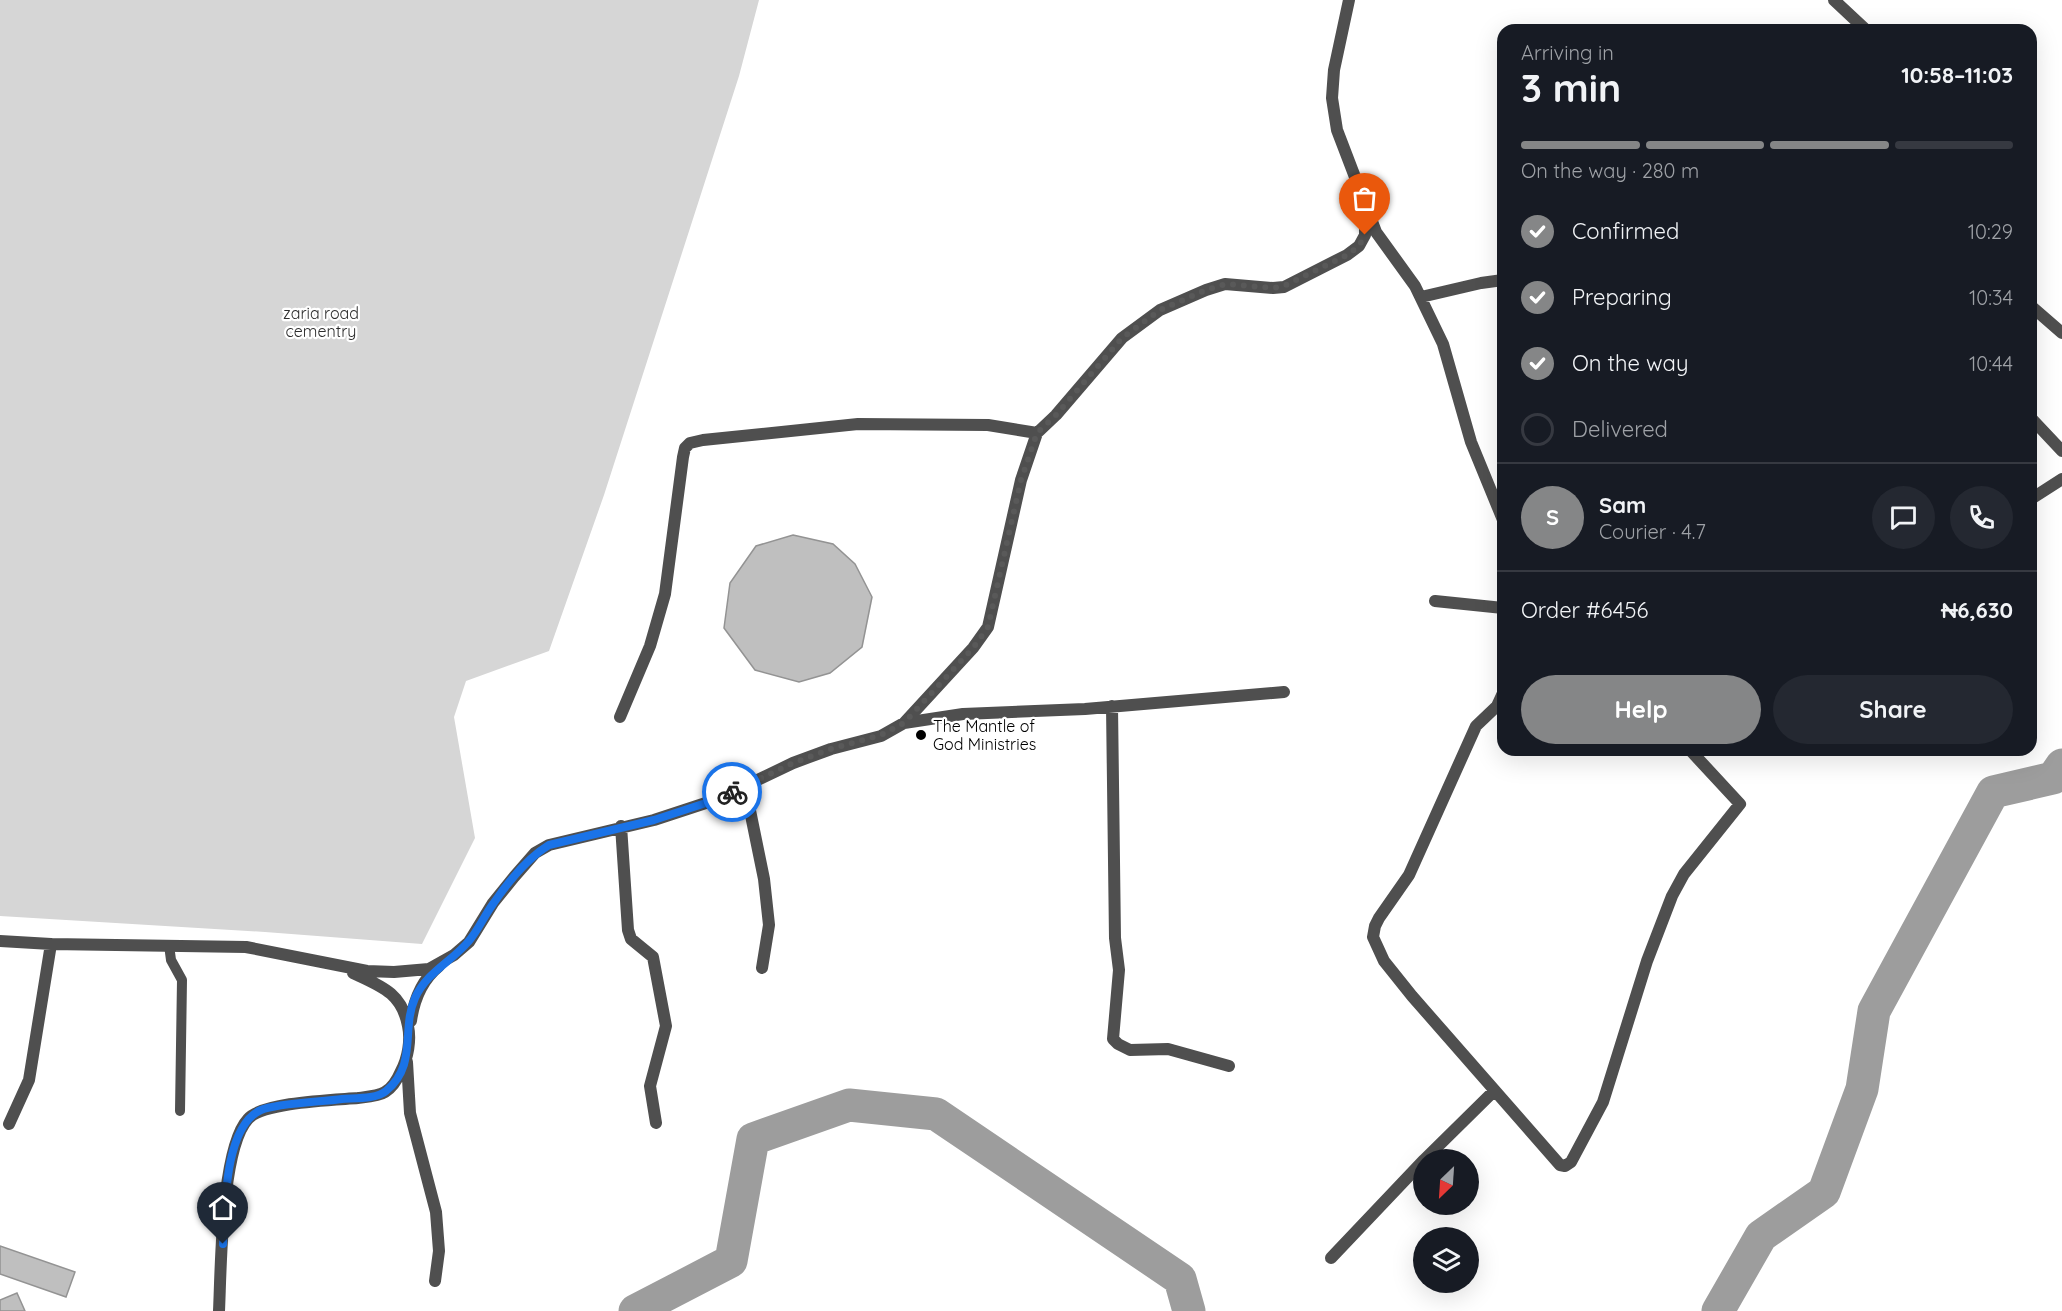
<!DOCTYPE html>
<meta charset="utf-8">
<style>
body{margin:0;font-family:Quicksand,sans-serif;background:#242831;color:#f1f3f6;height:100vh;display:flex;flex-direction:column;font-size:22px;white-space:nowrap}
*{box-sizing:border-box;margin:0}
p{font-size:20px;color:#9ea1a6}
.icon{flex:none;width:33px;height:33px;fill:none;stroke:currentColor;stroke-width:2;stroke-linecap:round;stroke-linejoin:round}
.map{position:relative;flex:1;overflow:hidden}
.drawer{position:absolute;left:1497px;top:24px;width:540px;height:732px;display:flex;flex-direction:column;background:#171b24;border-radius:18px;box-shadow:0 6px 24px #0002}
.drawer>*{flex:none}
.needle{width:39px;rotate:205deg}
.tools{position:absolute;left:1413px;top:1149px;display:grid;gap:12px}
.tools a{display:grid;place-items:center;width:66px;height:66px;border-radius:50%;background:#171b24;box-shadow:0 6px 24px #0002;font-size:30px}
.pin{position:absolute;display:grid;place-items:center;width:51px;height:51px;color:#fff;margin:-62px -26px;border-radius:50% 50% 50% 0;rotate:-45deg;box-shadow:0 0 6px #0007}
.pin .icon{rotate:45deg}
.courier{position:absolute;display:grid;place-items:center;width:60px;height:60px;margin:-30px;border:4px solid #1a73e8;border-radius:50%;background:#fff;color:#222;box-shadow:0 2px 8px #0007}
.summary em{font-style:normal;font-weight:700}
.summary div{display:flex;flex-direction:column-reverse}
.summary{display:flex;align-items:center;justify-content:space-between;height:102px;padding:0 24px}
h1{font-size:39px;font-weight:700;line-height:45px}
.bar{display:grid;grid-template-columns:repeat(4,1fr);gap:9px 6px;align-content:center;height:72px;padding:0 24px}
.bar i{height:8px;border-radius:4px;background:#363941}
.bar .current{background:#858687}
.bar p{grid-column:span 4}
.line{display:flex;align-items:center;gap:15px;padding:0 24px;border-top:2px solid #363941}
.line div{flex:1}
.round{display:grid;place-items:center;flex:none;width:63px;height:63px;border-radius:32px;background:#242831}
ol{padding:0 24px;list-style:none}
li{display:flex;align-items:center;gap:18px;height:66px}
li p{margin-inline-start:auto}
li .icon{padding:6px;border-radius:50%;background:#858687;color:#fff;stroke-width:4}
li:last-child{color:#9ea1a6}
li i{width:33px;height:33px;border:3px solid #363941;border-radius:50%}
.action{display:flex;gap:12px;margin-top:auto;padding:12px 24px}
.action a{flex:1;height:69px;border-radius:36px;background:#858687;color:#fff;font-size:24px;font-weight:700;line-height:69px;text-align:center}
.action a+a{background:#242831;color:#f1f3f6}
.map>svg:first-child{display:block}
</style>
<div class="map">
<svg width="2062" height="1311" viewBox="0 0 2062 1311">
<rect width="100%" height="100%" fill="#fff"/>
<path fill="#d6d6d6" d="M0 0H759L739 76 604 495 549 651 466 681 454 717 475 838 422 944 265 932 0 916Z"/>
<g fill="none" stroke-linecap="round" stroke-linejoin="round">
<path stroke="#9d9d9d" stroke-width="33" d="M635 1311 731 1261 753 1139 849 1105 936 1114 1180 1279 1189 1311
M1718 1311 1761 1236 1824 1192 1862 1089 1874 1011 1993 792 2053 778 2062 765"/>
</g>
<path fill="#bfbfbf" stroke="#939393" stroke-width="1.5" d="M793 535 833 544 855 564 872 597 862 647 830 673 799 682 755 670 724 628 730 583 756 546Z
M0 1246 75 1272 66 1297 0 1274Z
M17 1293 25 1311H0V1300Z"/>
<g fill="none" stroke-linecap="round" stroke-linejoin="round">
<path stroke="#4f4f4f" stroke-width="10" d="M169 945 171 960 182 980 180 1111"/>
<path stroke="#4f4f4f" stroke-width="12" d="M1349 0 1334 70 1332 98 1337 130 1376 232 1415 286 1443 344 1471 442 1503 520
M1834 0 1866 30
M1421 297 1481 283 1503 280
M2031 306 2062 333
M2031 418 2062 451
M2031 499 2062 479
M1435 601 1503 608
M1503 693 1497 706 1476 726 1409 875 1379 918 1375 926 1373 937 1384 961 1412 996 1560 1165 1565 1166 1571 1162 1603 1102 1647 961 1672 896 1684 874 1740 804 1690 750
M1112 706 1115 938 1119 970 1113 1039 1118 1044 1130 1050 1168 1049 1229 1066
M620 717 650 646 665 594 683 457 685 448 690 443 703 440 858 424 988 425 1037 433
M904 723 963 714 1085 709 1284 692
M745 786 764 879 769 925 762 968
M621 826 628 930 631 939 653 957 666 1026 650 1086 656 1123
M0 941 51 944 246 947 367 971 394 972 429 969 454 955 469 942 493 903 514 877 535 853 549 845 654 820 718 799 793 763 831 749 881 736 904 723 973 648 988 627 1021 480 1037 433 1056 415 1122 338 1160 310 1206 290 1225 284 1273 288 1284 287 1347 255 1359 246 1365 235V202
M411 1021C414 999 422 980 439 966
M407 1062 410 1113 436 1212 439 1251 435 1281
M9 1124 29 1080 51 944
M1424 1160 1494 1091
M1331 1258 1424 1160
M219 1311C221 1269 221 1148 248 1119 262 1102 334 1100 358 1098 366 1097 379 1096 385 1092 392 1088 398 1078 401 1071 408 1058 411 1040 408 1026 402 993 381 986 353 973"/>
</g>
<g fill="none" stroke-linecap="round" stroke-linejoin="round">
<path stroke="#595959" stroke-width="6" stroke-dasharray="0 10.8" d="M732 792 793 763 831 749 881 735 904 723 973 648 988 627 1021 480 1037 433 1056 415 1122 338 1160 310 1206 290 1226 284 1273 288 1284 286 1347 255 1359 246 1365 235"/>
<path stroke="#1a73e8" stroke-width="8" d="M223 1244C225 1209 224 1126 261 1110 278 1103 322 1102 342 1099 355 1098 377 1099 386 1091 418 1065 401 1029 415 998 427 972 451 962 468 942 478 931 484 916 493 904 508 882 526 859 549 845L654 820 718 799 732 792"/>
</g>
<circle fill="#000" stroke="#fff" stroke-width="2" cx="921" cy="735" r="6"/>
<g text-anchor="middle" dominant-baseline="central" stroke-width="4.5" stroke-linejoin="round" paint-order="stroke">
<g font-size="16" fill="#2d2d2d" stroke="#fff">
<text x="321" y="313">zaria road<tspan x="321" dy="18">cementry</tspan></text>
</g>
<g font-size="16" fill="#000" stroke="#fff" text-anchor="start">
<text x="933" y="726">The Mantle of<tspan x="933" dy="18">God Ministries</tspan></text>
</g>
</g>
</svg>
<div class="tools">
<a><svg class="needle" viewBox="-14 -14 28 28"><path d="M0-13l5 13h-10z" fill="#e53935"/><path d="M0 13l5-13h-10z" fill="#9ea1a6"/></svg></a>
<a><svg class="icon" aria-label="layers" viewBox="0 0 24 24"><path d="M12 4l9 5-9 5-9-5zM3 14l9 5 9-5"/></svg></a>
</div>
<div class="pin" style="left:1365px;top:235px;background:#ea580c"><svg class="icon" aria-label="bag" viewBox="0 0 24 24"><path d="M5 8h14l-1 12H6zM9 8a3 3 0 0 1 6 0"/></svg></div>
<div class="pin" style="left:223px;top:1244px;background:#1f2937"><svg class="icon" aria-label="home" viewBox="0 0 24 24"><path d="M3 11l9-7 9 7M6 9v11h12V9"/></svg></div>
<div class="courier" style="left:732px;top:792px"><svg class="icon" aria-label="bike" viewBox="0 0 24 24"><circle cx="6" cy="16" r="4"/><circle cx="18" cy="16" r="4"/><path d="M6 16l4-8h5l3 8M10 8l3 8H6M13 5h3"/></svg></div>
<section class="drawer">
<div class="summary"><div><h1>3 min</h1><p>Arriving in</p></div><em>10:58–11:03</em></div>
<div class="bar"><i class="current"></i><i class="current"></i><i class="current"></i><i></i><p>On the way · 280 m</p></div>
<ol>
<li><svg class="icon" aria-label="check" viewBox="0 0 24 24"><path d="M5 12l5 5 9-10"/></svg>Confirmed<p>10:29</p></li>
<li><svg class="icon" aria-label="check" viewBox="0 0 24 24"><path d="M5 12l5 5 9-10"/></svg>Preparing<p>10:34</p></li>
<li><svg class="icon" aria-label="check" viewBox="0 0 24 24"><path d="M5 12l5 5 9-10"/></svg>On the way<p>10:44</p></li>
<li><i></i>Delivered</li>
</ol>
<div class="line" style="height:108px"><b class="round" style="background:#858687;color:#fff">S</b><div><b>Sam</b><p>Courier · 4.7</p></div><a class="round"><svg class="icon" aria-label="chat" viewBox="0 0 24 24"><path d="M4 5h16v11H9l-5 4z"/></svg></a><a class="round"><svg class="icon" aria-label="phone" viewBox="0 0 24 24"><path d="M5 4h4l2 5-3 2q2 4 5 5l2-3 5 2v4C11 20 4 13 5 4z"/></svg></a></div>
<div class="line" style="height:78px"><div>Order #6456</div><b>₦6,630</b></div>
<div class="action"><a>Help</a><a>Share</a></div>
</section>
</div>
